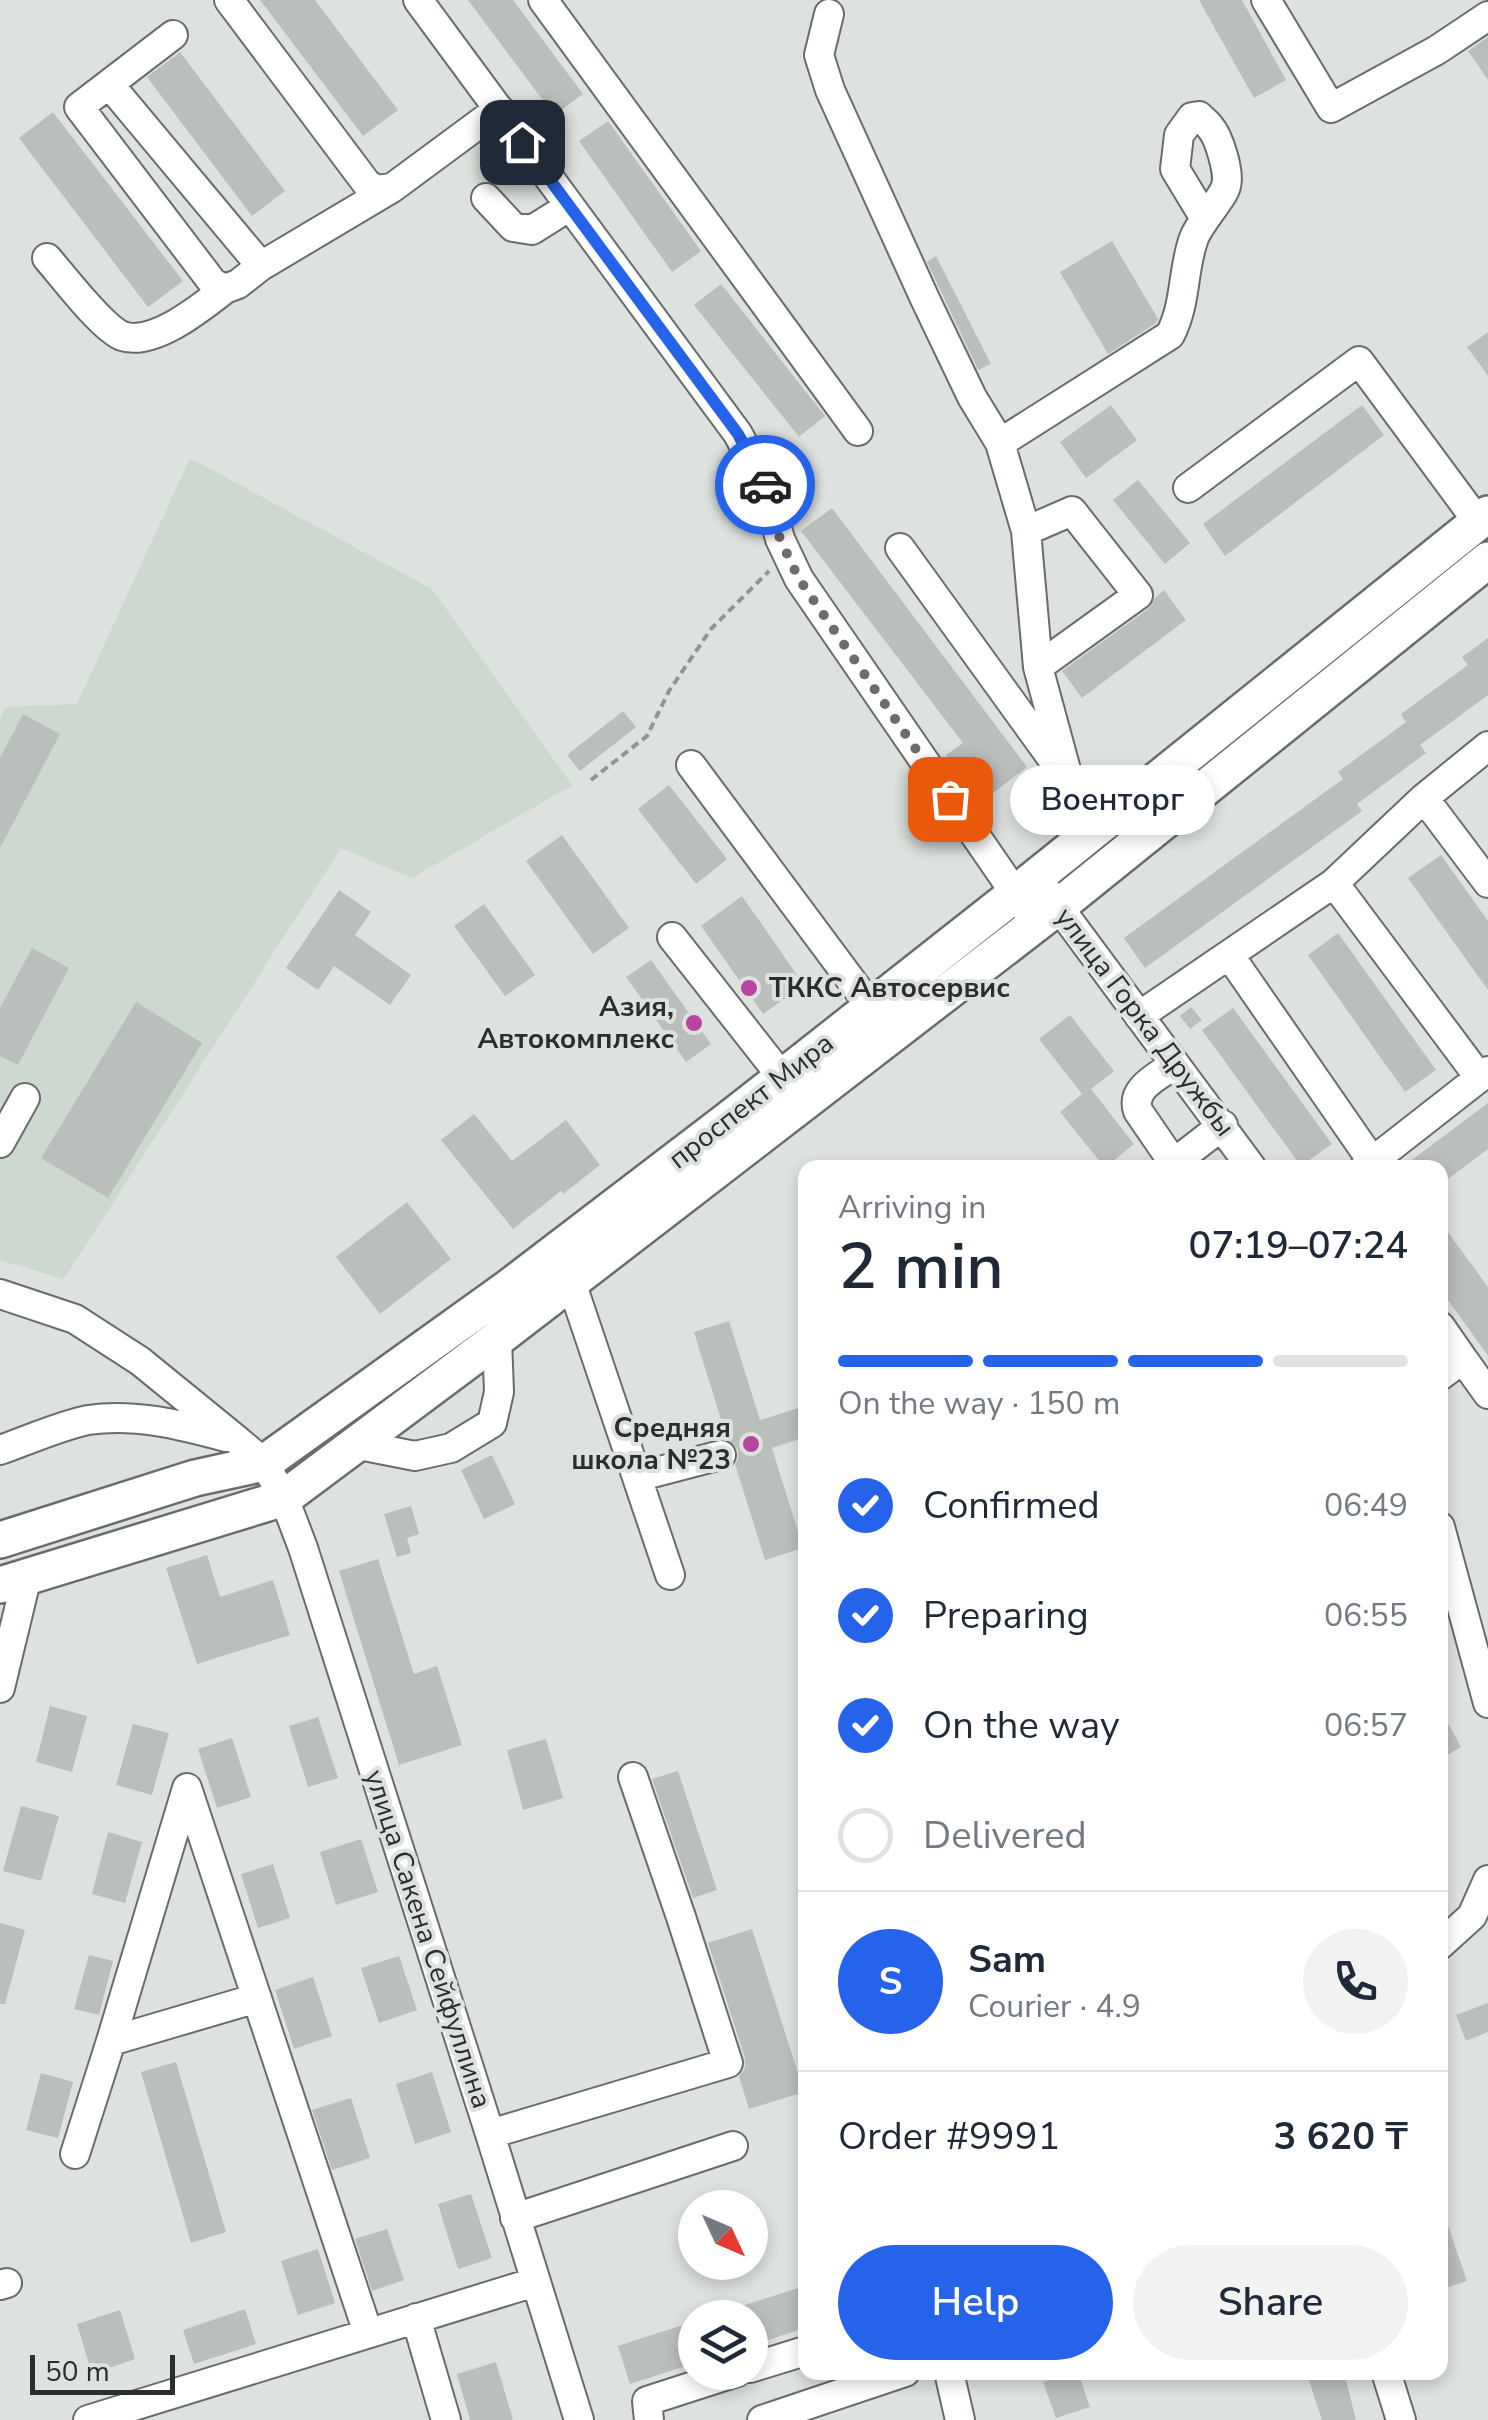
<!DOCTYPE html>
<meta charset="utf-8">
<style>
body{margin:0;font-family:"Nunito Sans",sans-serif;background:#f2f2f3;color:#1f2937;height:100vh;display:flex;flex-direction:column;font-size:38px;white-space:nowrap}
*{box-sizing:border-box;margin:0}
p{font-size:32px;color:#747a83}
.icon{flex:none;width:55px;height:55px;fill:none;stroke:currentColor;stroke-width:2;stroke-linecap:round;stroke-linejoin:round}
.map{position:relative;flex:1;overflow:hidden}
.drawer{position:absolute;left:798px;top:1160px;width:650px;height:1220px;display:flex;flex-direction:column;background:#fff;border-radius:20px;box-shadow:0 5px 15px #0003}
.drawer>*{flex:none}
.needle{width:65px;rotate:134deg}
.tools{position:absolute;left:678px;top:2190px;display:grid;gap:20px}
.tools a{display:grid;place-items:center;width:90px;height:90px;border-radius:50%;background:#fff;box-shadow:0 5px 15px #0003;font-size:50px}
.scale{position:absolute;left:30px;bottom:25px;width:145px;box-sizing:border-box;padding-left:10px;border:5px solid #2c2e2d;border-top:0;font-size:28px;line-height:35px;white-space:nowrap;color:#2c2e2d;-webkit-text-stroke:8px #dde2df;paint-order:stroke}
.pin{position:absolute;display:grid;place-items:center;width:85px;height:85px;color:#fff;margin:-42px;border-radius:20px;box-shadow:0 5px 15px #0006}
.courier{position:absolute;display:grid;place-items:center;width:100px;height:100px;margin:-50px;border:8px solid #2563eb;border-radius:50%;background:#fff;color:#222;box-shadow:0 2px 12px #0007}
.bubble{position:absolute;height:70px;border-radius:35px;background:#fff;box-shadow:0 5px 15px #0003;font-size:32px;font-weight:600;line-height:70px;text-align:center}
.overview em{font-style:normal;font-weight:600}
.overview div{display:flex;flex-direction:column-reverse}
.overview{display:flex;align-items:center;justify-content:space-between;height:170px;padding:0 40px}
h1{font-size:65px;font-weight:600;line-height:75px}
.bar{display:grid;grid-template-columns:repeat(4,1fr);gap:15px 10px;align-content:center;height:120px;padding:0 40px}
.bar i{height:12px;border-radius:8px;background:#e0e1e3}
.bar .selected{background:#2563eb}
.bar p{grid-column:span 4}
.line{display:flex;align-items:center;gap:25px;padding:0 40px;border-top:2px solid #e0e1e3}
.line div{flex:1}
.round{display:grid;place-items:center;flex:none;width:105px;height:105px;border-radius:52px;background:#f2f2f3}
ol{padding:0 40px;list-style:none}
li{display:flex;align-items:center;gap:30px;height:110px}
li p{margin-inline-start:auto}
li .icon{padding:10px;border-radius:50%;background:#2563eb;color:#fff;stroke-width:4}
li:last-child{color:#747a83}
li i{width:55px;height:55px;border:5px solid #e0e1e3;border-radius:50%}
.action{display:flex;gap:20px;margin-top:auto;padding:20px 40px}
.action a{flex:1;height:115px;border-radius:60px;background:#2563eb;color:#fff;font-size:40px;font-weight:600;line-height:115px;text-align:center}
.action a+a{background:#f2f2f3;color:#1f2937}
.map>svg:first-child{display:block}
</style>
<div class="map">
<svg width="1488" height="2420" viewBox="0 0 1488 2420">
<rect width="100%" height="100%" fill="#dde2df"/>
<path fill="#ccd8d0" d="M190 458 432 589 572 785 412 878 341 848 64 1279 0 1260V719L6 707 77 704Z"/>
<path fill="#babfbc" d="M260 0H315L398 110 363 136Z
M468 0H513L583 94 554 115Z
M1199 0H1242L1286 80 1254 98Z
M1488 37V80L1468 51Z
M180 52 285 191 252 216 147 77Z
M53 112 183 281 148 307 19 138Z
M608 121 701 251 672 272 579 141Z
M1112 241 1158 319 1156 323 1108 354 1060 272Z
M936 256 991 364 978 370 927 262Z
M721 284 825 416 799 437 694 305Z
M1488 332V376L1467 347Z
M1111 405 1137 440 1086 478 1060 442Z
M1362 405 1384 435 1225 556 1203 524Z
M1138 480 1190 543 1165 564 1113 500Z
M832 508 1027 767 980 803 946 755 963 743 801 531Z
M1164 590 1186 620 1082 698 1062 671 1148 609 1155 598Z
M1488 638V695L1420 745 1426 753 1357 804 1362 811 1145 968 1124 938 1343 779 1338 772 1406 722 1401 714 1468 665 1462 657Z
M623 711 636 727 580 771 567 755Z
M23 714 60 734 0 848V758Z
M669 785 727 859 696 884 638 809Z
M562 835 629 928 593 954 526 861Z
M1441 855 1488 921V990L1408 878Z
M339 890 371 912 355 935 411 975 390 1005 334 966 318 990 286 968Z
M742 896 804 985 763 1014 701 926Z
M484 904 535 975 505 996 454 926Z
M1338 933 1436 1070 1405 1092 1308 955Z
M32 948 69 968 18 1065 0 1056V1008Z
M651 960 711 1044 686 1062 626 977Z
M136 1002 202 1043 108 1198 41 1158Z
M1191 1007 1202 1020 1190 1029 1180 1016Z
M1233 1008 1332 1144 1301 1166 1202 1030Z
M1070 1015 1114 1071 1091 1089 1134 1144 1105 1168 1060 1112 1082 1094 1039 1039Z
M1488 1103V1149L1440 1185V1168H1401Z
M474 1114 512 1161 566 1120 600 1165 563 1194 561 1191 513 1229 441 1140Z
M407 1202 451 1259 380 1314 336 1257Z
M1440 1221 1488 1287V1356L1440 1289Z
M729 1321 760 1420 805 1406V1437L772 1448 803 1548 765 1560 735 1464 738 1459V1450L727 1439 694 1332Z
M492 1455 515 1504 484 1519 461 1470Z
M411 1506 419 1534 407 1538 411 1553 397 1557 384 1514Z
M207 1555 220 1597 273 1580 290 1635 197 1664 166 1568Z
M378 1559 414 1674 437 1666 462 1745 399 1765 339 1571Z
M50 1706 87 1716 72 1772 36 1762Z
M1440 1709 1461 1747 1440 1759Z
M318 1717 338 1778 308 1787 289 1726Z
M133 1724 169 1733 152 1795 116 1785Z
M232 1738 251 1797 217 1808 198 1749Z
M546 1739 563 1798 523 1810 507 1750Z
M678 1771 717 1890 693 1898 652 1779Z
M21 1806 59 1816 41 1881 3 1871Z
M108 1832 142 1842 125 1903 92 1894Z
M361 1839 378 1892 336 1905 320 1852Z
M273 1864 290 1918 258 1928 241 1874Z
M0 1923 25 1930 5 2004H0Z
M752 1929 804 2092 749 2109 739 2076 745 2068V2058L708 1943Z
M89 1955 113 1961 99 2015 74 2009Z
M399 1956 417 2010 379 2023 361 1968Z
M313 1977 332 2036 294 2049 275 1990Z
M1488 2003V2032L1466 2041 1456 2015Z
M176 2062 226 2232 191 2243 141 2072Z
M432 2072 451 2132 415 2144 396 2084Z
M41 2073 73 2082 58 2138 26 2130Z
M351 2098 370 2158 332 2170 312 2110Z
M471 2194 492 2258 458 2269 438 2204Z
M1440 2211H1443L1467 2281 1443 2289 1440 2280Z
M387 2229 404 2280 372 2291 355 2239Z
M318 2249 335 2303 298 2315 281 2261Z
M805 2286V2328L750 2346V2318H717L716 2314Z
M245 2309 256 2344 194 2364 183 2330Z
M120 2310 135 2359 92 2374 77 2324Z
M695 2321V2363L630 2384 618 2346Z
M496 2362 513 2420H470L457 2374Z
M1072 2372H1078L1090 2407 1056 2418 1043 2382Z
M1326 2372H1344L1356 2420H1322L1308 2378Z"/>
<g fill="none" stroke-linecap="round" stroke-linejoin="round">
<g stroke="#686d6a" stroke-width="32">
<path id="minor" d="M229 0 367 184 377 190 392 188 499 109
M418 0 738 434 767 489 780 539 799 579 1026 909
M543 0 858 431
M1266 0 1331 108 1437 50 1488 16
M829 14 819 55 830 90 925 299 972 397 1000 443 1026 531 1038 667 1069 781 1103 823
M173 35 79 107 213 283 225 289 238 284 261 266
M109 84 261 266 392 188
M486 198 513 227 532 230 570 206
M47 258C63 276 101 327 122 336 153 347 202 307 225 289
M1000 443 1170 335C1187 302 1182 270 1194 238 1200 222 1223 198 1226 186 1230 173 1219 137 1210 127 1207 123 1203 120 1199 116L1192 117 1179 135 1175 169 1204 217
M1188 488 1359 361 1478 522
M1026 531 1072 511 1138 595 1038 667
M900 548 1059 768
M691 765 871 1007
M1424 798 1488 883
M1334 883 1479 1077
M1046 890 1252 1168
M672 937 782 1077
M1230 956 1372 1161
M1139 1016 1334 883 1424 798 1488 746
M1175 1064C1159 1076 1130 1088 1138 1111L1177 1168
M0 1143 25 1098
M1174 1163 1223 1125
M1364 1168 1488 1071
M571 1282 670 1575
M0 1294 75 1319 140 1361 237 1440 264 1463 284 1498 303 1548 490 2134 579 2420
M1440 1326 1463 1359 1440 1376
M1463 1359 1488 1394
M354 1444 415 1456 451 1448 492 1423 499 1392 497 1339
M0 1450C26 1441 62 1425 88 1420 135 1413 182 1425 226 1437
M637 1477 721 1455
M1440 1527 1488 1703
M0 1688 27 1576
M187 1788 368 2333
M1440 1945 1472 1916 1488 1880
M111 2041 257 1998
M490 2134 728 2063 681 1917 633 1777
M75 2154 111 2041 187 1788
M515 2218 733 2146
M0 2285 7 2283
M416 2318 446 2420
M750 2368 805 2351
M949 2372 960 2420
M1386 2372 1401 2420
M88 2420 535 2282
M649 2420 647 2401 737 2372
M762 2420 905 2372"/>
</g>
<g stroke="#686d6a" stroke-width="40">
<path id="major" d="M0 1540 195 1478 264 1463 508 1288 728 1120 1015 894 1488 514
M0 1585 284 1498 497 1339 1059 906 1488 560"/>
</g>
<path stroke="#909492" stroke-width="4" stroke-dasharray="8 5" stroke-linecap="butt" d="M591 780 647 736 669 691 711 629 769 571"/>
<use href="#minor" stroke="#fff" stroke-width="28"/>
<use href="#major" stroke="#fff" stroke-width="35"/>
</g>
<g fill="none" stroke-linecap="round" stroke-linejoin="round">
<path stroke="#6a6d6b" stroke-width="10" stroke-dasharray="0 18" d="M765 485 780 539 799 579 950 799"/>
<path stroke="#2563eb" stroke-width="12" d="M522 142 738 434 765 485"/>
</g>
<g fill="#b8459f" stroke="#dde2df" stroke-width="4">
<circle cx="749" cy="988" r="10"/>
<circle cx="694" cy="1023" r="10"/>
<circle cx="751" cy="1444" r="10"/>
</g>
<g text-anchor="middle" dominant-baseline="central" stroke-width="8" stroke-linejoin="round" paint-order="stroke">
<g font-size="28" font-weight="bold" fill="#2c2e2d" stroke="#dde2df" text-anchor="end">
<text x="769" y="988" text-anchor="start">ТККС Автосервис</text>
<text x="674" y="1007">Азия,<tspan x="674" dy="32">Автокомплекс</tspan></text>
<text x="731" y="1428">Средняя<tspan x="731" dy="32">школа №23</tspan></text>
</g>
<g font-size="28" fill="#2c2e2d" stroke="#dde2df">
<text transform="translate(1145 1022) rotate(53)">улица Горка Дружбы</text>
<text transform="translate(751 1101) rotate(-38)">проспект Мира</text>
<text transform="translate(428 1939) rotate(72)">улица Сакена Сейфуллина</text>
</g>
</g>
</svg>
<div class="tools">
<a><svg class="needle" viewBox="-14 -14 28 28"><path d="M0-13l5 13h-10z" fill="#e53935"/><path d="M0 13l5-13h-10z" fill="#747a83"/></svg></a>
<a><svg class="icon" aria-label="layers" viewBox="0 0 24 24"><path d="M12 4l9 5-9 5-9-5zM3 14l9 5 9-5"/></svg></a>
</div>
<div class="scale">50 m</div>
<div class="pin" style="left:950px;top:799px;background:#ea580c"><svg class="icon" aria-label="bag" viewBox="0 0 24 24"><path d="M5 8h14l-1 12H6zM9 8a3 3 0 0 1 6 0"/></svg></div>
<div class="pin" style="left:522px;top:142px;background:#1f2937"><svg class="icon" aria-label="home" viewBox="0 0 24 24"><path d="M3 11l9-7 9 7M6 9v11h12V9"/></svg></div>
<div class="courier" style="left:765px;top:485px"><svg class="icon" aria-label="car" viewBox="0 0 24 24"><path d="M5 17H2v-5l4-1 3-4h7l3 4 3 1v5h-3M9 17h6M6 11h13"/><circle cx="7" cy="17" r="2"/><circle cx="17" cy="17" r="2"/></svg></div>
<div class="bubble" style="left:1010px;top:765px;width:205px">Военторг</div>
<section class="drawer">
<div class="overview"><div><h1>2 min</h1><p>Arriving in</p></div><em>07:19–07:24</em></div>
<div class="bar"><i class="selected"></i><i class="selected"></i><i class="selected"></i><i></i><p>On the way · 150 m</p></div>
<ol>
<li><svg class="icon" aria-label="check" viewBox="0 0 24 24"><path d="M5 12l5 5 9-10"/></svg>Confirmed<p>06:49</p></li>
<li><svg class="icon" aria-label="check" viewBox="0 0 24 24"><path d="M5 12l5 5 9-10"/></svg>Preparing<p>06:55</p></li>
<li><svg class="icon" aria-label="check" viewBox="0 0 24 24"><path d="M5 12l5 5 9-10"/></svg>On the way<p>06:57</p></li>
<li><i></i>Delivered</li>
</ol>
<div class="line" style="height:180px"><b class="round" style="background:#2563eb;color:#fff">S</b><div><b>Sam</b><p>Courier · 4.9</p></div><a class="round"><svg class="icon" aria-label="phone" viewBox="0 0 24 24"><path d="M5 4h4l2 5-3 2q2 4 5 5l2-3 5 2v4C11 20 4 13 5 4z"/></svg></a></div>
<div class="line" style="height:130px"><div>Order #9991</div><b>3 620 ₸</b></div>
<div class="action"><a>Help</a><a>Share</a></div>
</section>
</div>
